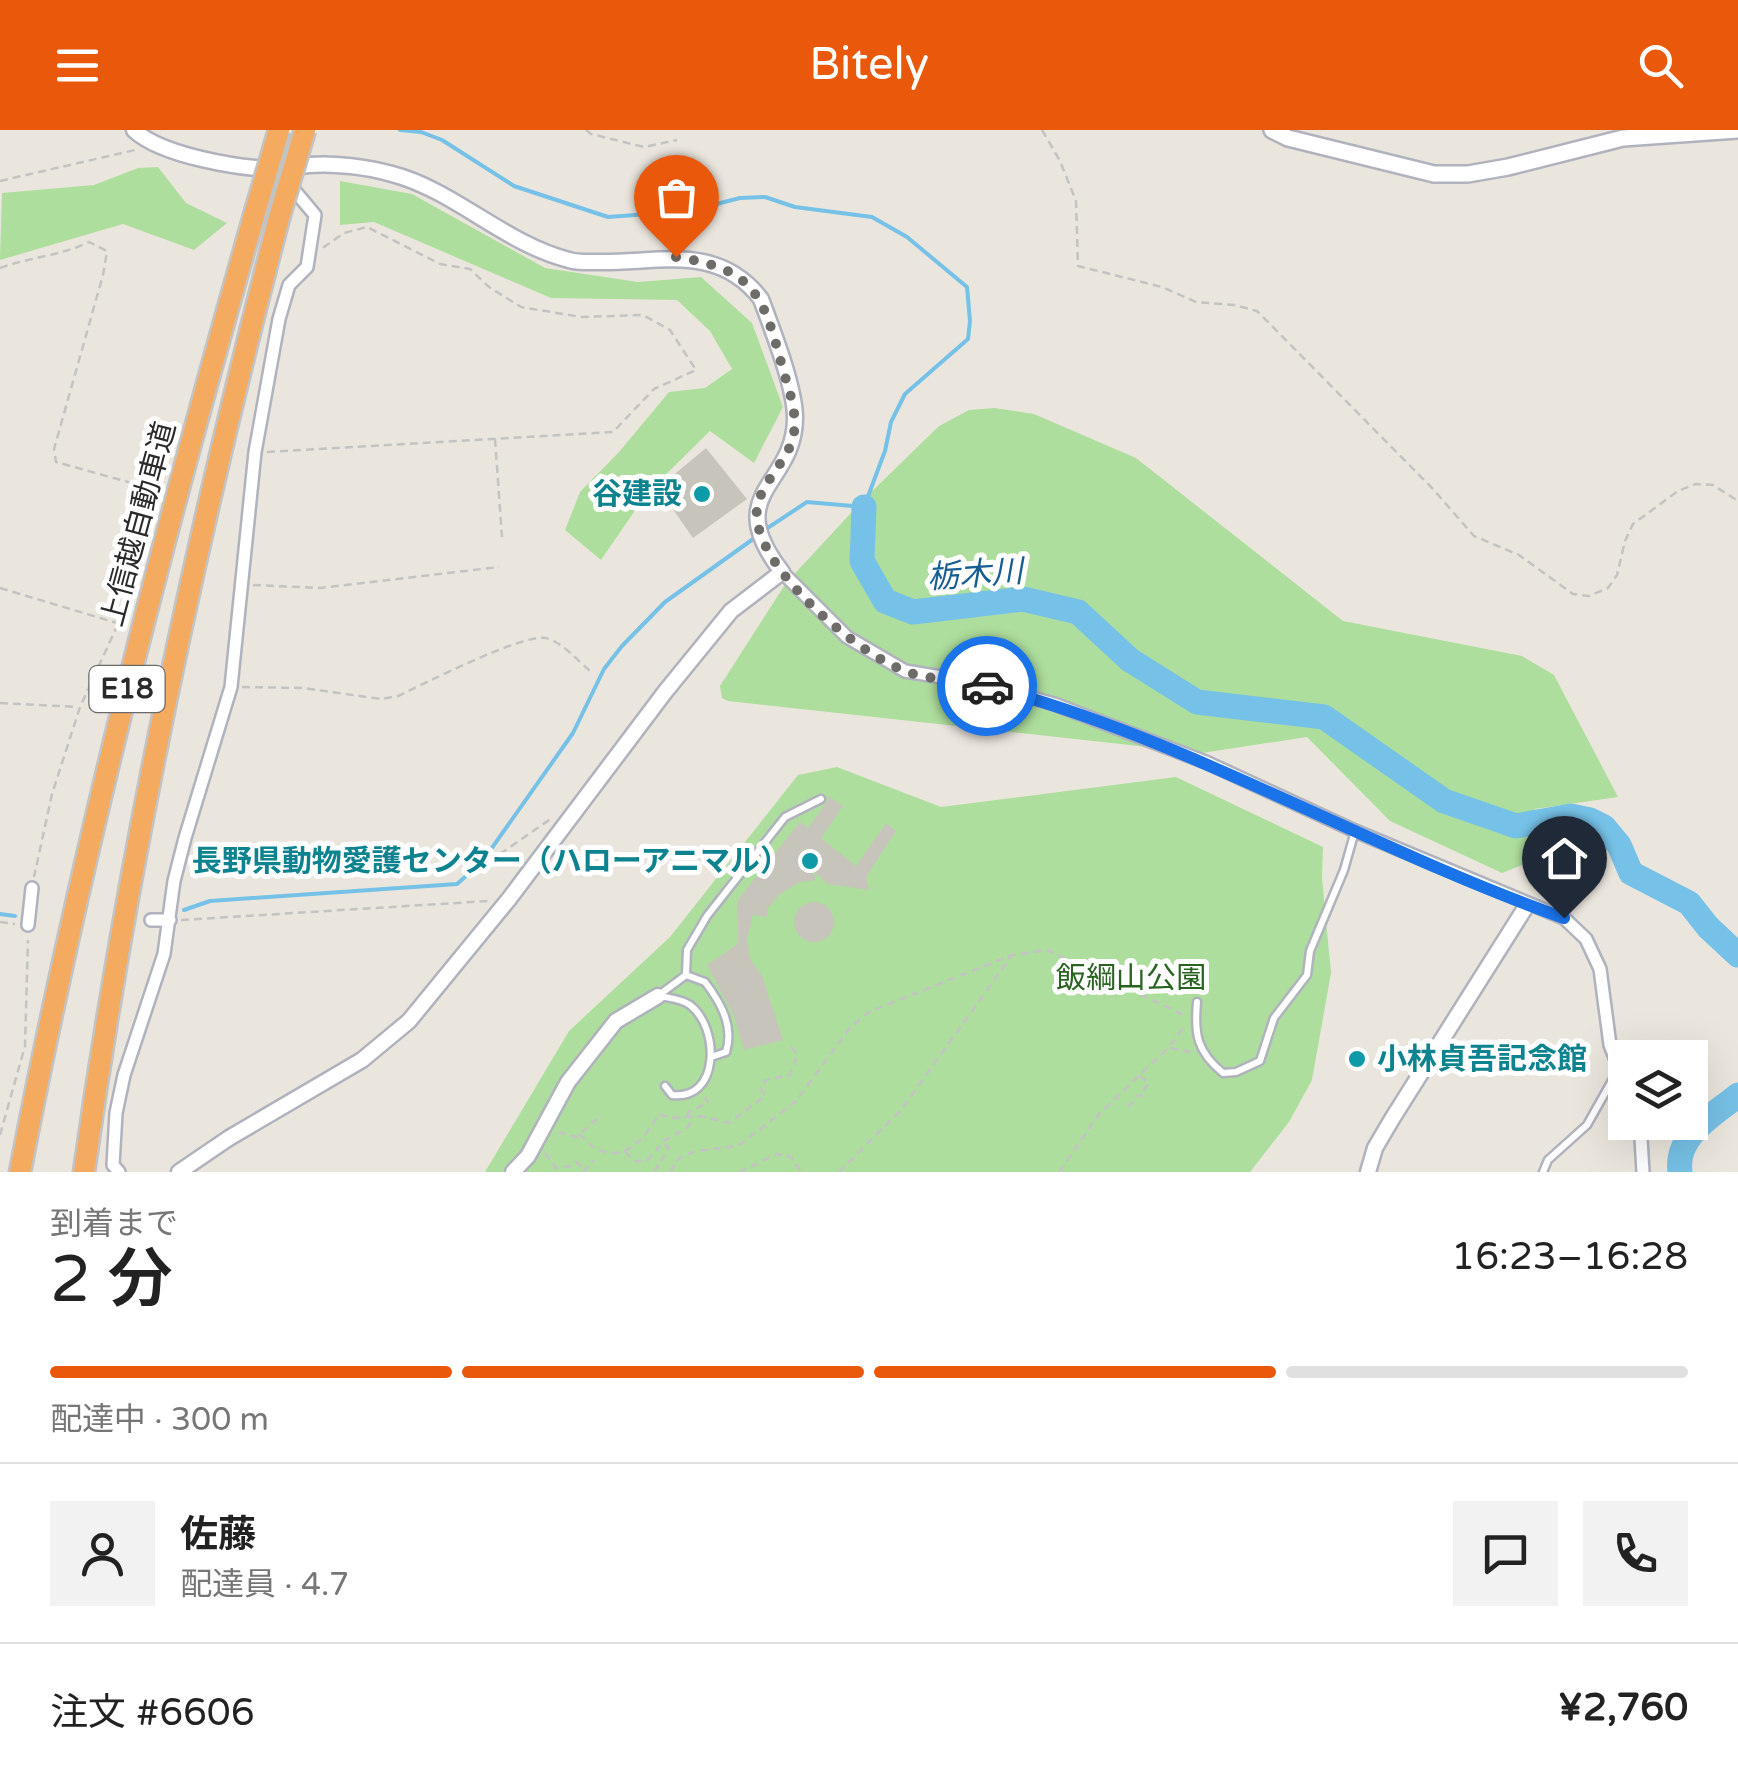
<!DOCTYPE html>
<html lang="ja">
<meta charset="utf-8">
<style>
body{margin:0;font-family:"Varela Round","Noto Sans JP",sans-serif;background:#f2f2f2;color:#222;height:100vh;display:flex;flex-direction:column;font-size:38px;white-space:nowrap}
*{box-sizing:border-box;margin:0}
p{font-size:32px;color:#767676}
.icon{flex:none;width:55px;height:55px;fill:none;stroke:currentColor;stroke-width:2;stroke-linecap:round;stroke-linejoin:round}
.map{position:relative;height:1042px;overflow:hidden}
.panel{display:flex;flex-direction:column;background:#fff;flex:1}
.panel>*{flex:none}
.tools{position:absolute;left:1608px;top:910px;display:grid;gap:20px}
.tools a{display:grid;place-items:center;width:100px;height:100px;border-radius:0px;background:#fff;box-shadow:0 10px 40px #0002;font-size:50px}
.pin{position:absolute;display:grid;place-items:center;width:85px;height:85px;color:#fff;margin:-102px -42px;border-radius:50% 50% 50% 0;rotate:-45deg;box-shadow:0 0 10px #0007}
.pin .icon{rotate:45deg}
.courier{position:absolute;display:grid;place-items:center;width:100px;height:100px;margin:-50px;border:8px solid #1a73e8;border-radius:50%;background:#fff;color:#222;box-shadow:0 2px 12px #0007}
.summary em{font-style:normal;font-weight:600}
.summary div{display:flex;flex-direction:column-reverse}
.summary{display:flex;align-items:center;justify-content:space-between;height:170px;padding:0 50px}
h1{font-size:65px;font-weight:600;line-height:75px}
.bar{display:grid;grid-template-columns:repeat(4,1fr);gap:15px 10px;align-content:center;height:120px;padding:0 50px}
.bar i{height:12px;border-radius:8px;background:#e0e0e0}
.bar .active{background:#ea580c}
.bar p{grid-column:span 4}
.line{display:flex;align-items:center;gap:25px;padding:0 50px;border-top:2px solid #e0e0e0}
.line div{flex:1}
.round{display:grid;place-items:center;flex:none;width:105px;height:105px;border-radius:0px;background:#f2f2f2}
header{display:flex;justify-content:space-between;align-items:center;height:130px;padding:0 50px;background:#ea580c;color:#fff;font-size:45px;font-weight:600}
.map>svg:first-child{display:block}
</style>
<header><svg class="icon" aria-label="menu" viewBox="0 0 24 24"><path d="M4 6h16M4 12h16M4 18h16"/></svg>Bitely<svg class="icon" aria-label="search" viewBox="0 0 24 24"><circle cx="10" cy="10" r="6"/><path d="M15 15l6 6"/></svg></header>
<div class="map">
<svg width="1738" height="1042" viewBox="0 0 1738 1042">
<rect width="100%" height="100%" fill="#ebe6dd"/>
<path fill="#aede9d" d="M158 37 186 73 227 93 194 120 123 94 0 130 2 63 94 55 138 38Z
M340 51 412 64 545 138 638 152 701 147 752 193 783 277 754 333 710 301 647 363 601 430 565 400 580 362 619 322 669 262 705 258 732 239 710 201 677 170 551 168 374 92 340 95Z
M994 278 1034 284 1136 328 1343 491 1522 526 1554 545 1618 667 1535 679 1532 731 1502 743 1390 691 1307 607 1202 623 728 571 722 568 720 556 786 453 863 370 939 296 969 280Z
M837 637 941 677 1176 647 1323 717 1322 748 1331 843 1312 950 1289 992 1250 1042H485L569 901 670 807 798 645Z"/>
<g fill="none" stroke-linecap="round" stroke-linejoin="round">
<path stroke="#76c1e7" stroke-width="4" d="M400 0 421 2 442 10 514 56 608 87 689 81 740 68 765 67 795 77 872 87 907 107 967 157 970 191 968 209 905 264 891 292 885 321 864 377 807 372 763 401
M184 780 210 771 457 754 482 732 573 603 604 539 622 516 665 472 756 407
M0 784 15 786"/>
<path stroke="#76c1e7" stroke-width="25" d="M864 377 862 431 885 471 913 482 1023 469 1078 482 1130 530 1197 572 1324 587 1444 671 1516 696 1571 686 1590 690 1604 697 1619 715 1631 743 1689 773 1708 797 1738 825
M1680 1042C1675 1005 1713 986 1738 965"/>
</g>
<path fill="#c7c4bb" d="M706 318 747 369 693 408 658 358Z
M830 667 843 676 821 708 856 736 886 693 896 701 866 747 869 760 828 754 812 740 816 750 800 752 781 763 768 778 767 787 753 785 747 809 750 829 762 846 783 910 744 920 734 886 707 835 738 814 737 771 800 692 808 698Z
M794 792a20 20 0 1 1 40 0a20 20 0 1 1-40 0Z"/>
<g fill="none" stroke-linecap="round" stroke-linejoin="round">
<g stroke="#b0b2bd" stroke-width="11">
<path id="service" d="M686 845 705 852C721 873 734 896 726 922L711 927
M659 865 686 845 687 820 707 786 785 687 821 669
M659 866C669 868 682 869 690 875 720 898 720 971 672 965L665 956
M1197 872C1194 904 1197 922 1223 943L1236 942 1260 931 1274 888 1307 845 1310 821 1344 740 1355 701
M1543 1042 1548 1030 1587 995 1618 940"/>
</g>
<g stroke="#b0b2bd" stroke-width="16">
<path id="minor" d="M782 442 847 507 905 541 978 553 1054 574 1208 633 1355 701 1564 788 1586 809 1600 839 1610 915 1625 953
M151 790H170
M28 795 32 758
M1640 992 1643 1042
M119 1042 113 1035 116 983 124 945 164 824 174 751 185 708 231 557 255 322 279 189 289 155 307 137 315 85 289 54"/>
</g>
<g stroke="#b0b2bd" stroke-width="19">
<path id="tertiary" d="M134 0C162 26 241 39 279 39 289 39 299 36 309 35 335 33 367 37 392 44 454 60 505 114 569 130 578 133 590 132 599 132 660 133 718 113 761 169 772 199 795 257 795 288 795 356 720 362 782 442L731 481 665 562 509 769 409 891 362 930 229 1008 179 1042
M513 1042 528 1026 568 952 616 891 658 866
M1368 1042 1375 1018 1392 989 1527 775"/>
</g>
<g stroke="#b0b2bd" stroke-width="20">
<path id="secondary" d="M1272 0 1288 8 1434 44H1468L1508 37 1623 8 1738 0"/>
</g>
<g stroke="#c3c3c3" stroke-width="25">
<path id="motorway" d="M20 1042C82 718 165 399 255 82
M84 1042C129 720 197 403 279 88"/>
</g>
<path stroke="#c3c3c3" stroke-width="2.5" stroke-dasharray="8 5" stroke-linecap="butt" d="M586 0 591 4 644 17 677 10
M1042 0 1060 31 1076 71 1078 136 1162 157 1196 172 1234 175 1257 181 1432 358 1474 406 1519 425 1573 464 1589 466 1608 458 1617 445 1625 411 1633 394 1678 361 1696 354 1713 355 1738 371
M0 51 135 20
M0 138C30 127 60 126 89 112L107 121 103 145 54 319 56 332 139 355 136 423 118 494 80 577 52 664 34 747
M495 309 502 407
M267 322 613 302 654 259 696 240 670 200 643 185 581 187 521 177 489 157 470 139 440 134 367 97 344 103 324 117 321 116
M253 455 320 458 499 437
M0 458 117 493
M242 557 303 558 381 569 398 566C424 554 523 503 546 508 562 512 577 530 590 541
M0 573 78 577
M500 724 552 688
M181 790 488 771
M0 792 15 794
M1170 918 1191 922
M1140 946 1149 953 1140 964 1143 967
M1128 977 1139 965
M687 986 689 981 708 973 705 967
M558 1002 576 1007 602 985
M579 1004C612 1041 639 1019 659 984L672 988 701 986 729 993 765 966 761 958 765 951C788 941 789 958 797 924L788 913
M0 1005 25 916 28 810
M625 1021 634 1031H647L665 1010 686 999 693 989
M545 1023 556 1038 571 1036 576 1032 585 1040
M583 1042 594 1030
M654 1042 669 1018 665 1014
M670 1042 679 1028 696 1021 738 1016 796 971 849 899 869 882 1012 825 1047 820 1184 885
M739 1042 777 1024 791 1027 801 1042
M839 1042 901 980 1012 825
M1059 1042 1099 984 1168 918 1184 897"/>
<use href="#service" stroke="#fff" stroke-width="6"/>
<use href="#minor" stroke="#fff" stroke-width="11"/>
<use href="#tertiary" stroke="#fff" stroke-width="14"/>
<use href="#secondary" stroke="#fff" stroke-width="15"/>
<use href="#motorway" stroke="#f4ab5f" stroke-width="20"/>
<g stroke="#c3c3c3" stroke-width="25" stroke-linecap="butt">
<path id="motorway-bridge" d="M255 82 279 0
M279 88 305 0"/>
</g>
<use href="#motorway-bridge" stroke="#f4ab5f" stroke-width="20"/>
</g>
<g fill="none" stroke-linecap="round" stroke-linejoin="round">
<path stroke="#6e6c69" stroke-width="10" stroke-dasharray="0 18" d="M676 127C754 139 763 164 782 236 788 258 797 279 794 303 790 330 761 351 757 378 750 434 856 523 905 541 930 551 961 549 987 556"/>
<path stroke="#1a73e8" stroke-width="12" d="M987 556C1189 609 1368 719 1564 788"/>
</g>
<g fill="#0f9aa8" stroke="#fff" stroke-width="4">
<circle cx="702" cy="364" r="10"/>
<circle cx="810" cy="731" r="10"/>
<circle cx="1357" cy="929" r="10"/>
</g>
<g text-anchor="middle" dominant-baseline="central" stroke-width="10" stroke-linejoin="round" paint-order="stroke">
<rect fill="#fff" stroke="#6a6a6a" stroke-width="2.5" x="89.5" y="536" width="75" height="46" rx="8"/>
<g font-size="28" font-weight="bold" fill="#2a2a2a">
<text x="127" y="559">E18</text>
</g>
<g font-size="30" font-weight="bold" fill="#0d838f" stroke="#fff" text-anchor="end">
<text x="682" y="364">谷建設</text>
<text x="790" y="731">長野県動物愛護センター（ハローアニマル）</text>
<text x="1377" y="929" text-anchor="start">小林貞吾記念館</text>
</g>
<g font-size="30" fill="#2a2a2a" stroke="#fff">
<text transform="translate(139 394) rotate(-75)">上信越自動車道</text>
</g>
<g font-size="30" fill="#28631f" stroke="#fff">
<text x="1131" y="848">飯綱山公園</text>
</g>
<g font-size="32" font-style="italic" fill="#165e92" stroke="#fff">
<text transform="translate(975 445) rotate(-4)">栃木川</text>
</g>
</g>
</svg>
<div class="tools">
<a><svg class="icon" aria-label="layers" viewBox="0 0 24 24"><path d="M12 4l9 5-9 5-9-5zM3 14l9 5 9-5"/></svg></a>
</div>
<div class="pin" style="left:676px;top:127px;background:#ea580c"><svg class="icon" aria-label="bag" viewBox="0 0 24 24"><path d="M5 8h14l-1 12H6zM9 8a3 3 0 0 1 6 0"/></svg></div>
<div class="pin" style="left:1564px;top:788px;background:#1f2937"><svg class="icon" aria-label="home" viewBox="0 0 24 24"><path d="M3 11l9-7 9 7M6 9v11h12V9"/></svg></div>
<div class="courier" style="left:987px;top:556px"><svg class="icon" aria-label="car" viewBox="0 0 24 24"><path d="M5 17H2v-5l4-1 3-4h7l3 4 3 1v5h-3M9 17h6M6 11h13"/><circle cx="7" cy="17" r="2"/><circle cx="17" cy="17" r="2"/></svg></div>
</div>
<section class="panel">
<div class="summary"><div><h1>2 分</h1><p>到着まで</p></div><em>16:23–16:28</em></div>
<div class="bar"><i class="active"></i><i class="active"></i><i class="active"></i><i></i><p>配達中 · 300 m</p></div>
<div class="line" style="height:180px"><a class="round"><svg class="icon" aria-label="person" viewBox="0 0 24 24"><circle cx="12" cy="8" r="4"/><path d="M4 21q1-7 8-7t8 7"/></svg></a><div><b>佐藤</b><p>配達員 · 4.7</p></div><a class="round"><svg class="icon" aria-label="chat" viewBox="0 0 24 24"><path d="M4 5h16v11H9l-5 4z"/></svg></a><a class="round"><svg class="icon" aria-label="phone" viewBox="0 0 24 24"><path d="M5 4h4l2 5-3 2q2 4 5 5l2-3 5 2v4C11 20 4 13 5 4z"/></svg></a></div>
<div class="line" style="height:130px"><div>注文 #6606</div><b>¥2,760</b></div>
</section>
